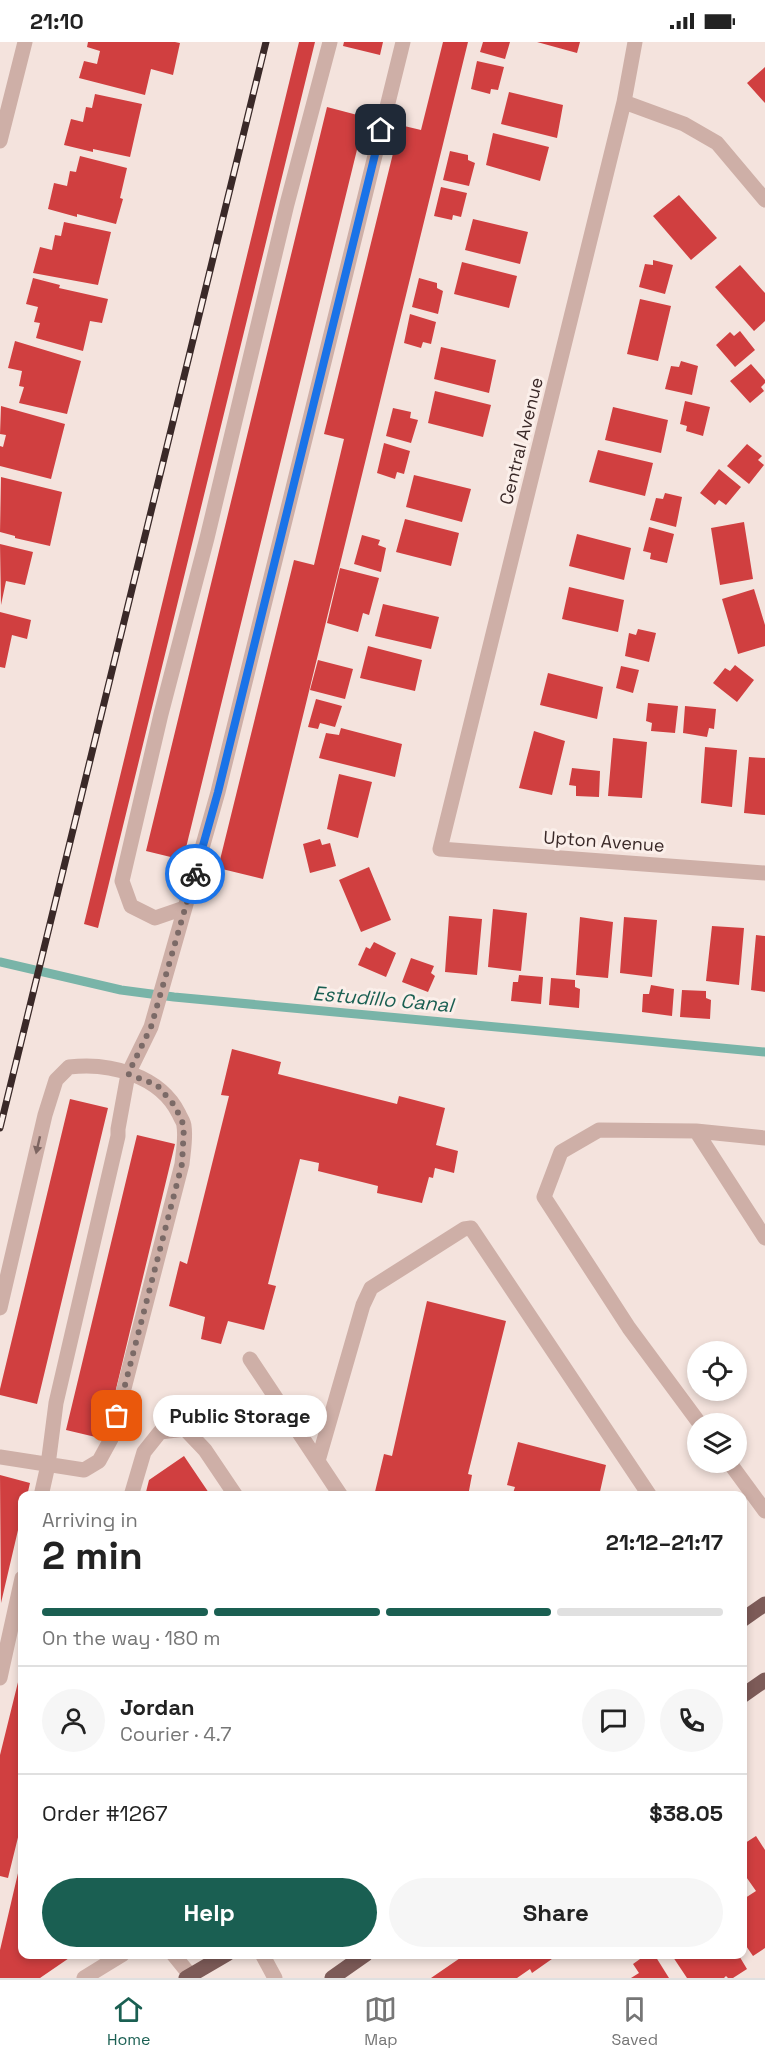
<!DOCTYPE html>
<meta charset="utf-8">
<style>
body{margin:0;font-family:"Space Grotesk",sans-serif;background:#f6f6f6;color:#222;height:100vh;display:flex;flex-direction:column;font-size:22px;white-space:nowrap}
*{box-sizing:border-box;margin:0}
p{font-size:20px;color:#767676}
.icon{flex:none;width:33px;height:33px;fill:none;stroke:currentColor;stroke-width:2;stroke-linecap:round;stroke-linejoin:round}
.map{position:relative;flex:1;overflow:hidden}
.sheet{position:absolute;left:18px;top:1449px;width:729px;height:468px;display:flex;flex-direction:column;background:#fff;border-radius:12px;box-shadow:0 3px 9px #0003}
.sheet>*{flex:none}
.buttons{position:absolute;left:687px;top:1299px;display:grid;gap:12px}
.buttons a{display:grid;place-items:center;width:60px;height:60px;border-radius:50%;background:#fff;box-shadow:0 3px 9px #0003;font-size:30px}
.pin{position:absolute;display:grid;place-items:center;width:51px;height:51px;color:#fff;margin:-26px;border-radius:12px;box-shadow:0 3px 9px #0006}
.courier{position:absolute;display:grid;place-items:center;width:60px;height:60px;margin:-30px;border:4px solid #1a73e8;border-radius:50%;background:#fff;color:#222;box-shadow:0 2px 8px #0007}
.bubble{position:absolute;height:42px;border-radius:21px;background:#fff;box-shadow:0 3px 9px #0003;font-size:20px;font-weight:700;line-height:42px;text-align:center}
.head em{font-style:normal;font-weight:700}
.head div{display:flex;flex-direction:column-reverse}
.head{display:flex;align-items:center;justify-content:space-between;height:102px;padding:0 24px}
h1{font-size:39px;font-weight:700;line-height:45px}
.bar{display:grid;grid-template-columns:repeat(4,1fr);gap:9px 6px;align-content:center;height:72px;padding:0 24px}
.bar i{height:8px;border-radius:4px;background:#e0e0e0}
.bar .active{background:#1a5f52}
.bar p{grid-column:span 4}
.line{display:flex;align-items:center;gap:15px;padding:0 24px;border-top:2px solid #e0e0e0}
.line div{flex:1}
.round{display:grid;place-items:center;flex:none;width:63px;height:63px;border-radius:32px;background:#f6f6f6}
.action{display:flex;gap:12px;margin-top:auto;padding:12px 24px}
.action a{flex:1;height:69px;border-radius:36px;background:#1a5f52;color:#fff;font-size:24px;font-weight:700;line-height:69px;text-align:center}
.action a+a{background:#f6f6f6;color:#222}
.status{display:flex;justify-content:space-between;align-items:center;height:42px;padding:0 30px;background:#fff;direction:ltr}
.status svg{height:16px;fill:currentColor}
.menu{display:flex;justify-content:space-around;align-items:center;height:84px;border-top:2px solid #e0e0e0;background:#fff;font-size:16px;color:#767676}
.menu a{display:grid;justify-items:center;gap:3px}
.menu .active{color:#1a5f52}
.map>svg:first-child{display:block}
</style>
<div class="status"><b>21:10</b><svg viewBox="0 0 49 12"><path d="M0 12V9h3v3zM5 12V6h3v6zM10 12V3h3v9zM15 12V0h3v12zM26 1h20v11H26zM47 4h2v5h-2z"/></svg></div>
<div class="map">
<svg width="765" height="1936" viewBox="0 0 765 1936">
<rect width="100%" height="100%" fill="#f4e3dd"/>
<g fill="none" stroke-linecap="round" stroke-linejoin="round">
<path stroke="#79b4a8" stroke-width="9" d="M0 920 121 948 174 955 765 1010"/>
</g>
<path fill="#d03f40" d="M88 0H175L180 1 173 33 151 27 145 53 79 36 84 19 97 22 100 9 87 5Z
M299 0H315L98 886 84 882Z
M344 0H383L380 13 343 4Z
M443 0H468L263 837 218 826 294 518 314 523 344 397 324 392 400 83 421 88Z
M483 0H510L505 17 480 10Z
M537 0H580L577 11Z
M477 19 504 25 498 48 491 47 490 52 471 47Z
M765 25V61L747 41Z
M509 50 563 63 557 96 501 82Z
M95 52 142 62 130 115 93 107V110L64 103 71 77 83 80 86 65 92 66Z
M327 65 365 75 183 818 146 809Z
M493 91 549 105 540 139 486 123Z
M450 109 468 113V118L475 121 469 144 443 138Z
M80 114 127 126 120 156 123 157 116 182 77 172V175L48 167 54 141 67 144 70 129 76 130Z
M441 145 467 151 461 175 453 173 452 178 434 174Z
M679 153 717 196 691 218 653 174Z
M473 177 528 190 520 222 465 208Z
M64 180 111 190 98 243 33 231 40 205 52 208 55 193 61 194Z
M653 218 673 223 665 252 639 245 645 222 653 223Z
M462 220 517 234 509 266 454 252Z
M740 223 765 251V279L754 289 715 245Z
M33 236 60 243 59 246 108 257 102 281 90 279 83 309 36 296 40 281 34 280 38 265 26 262Z
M419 236 437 241V246L443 249 438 272 412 265Z
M640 257 671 264 658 319 627 312Z
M410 272 436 280 431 302 423 300 421 306 404 301Z
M740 289 755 308 735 325 716 303 730 290 734 294Z
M15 299 81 319 67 372 19 361 24 345 19 344 22 329 8 326Z
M441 305 496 318 489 351 434 337Z
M681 319 698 324 692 353 665 347 671 324 679 325Z
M751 322 765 338V341L761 345 764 349 750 361 730 339Z
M435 349 491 363 483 395 428 381Z
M685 359 710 365 703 394 686 389 687 384 680 382Z
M1 364 65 382 51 437 0 424V404L3 405 6 393 0 392Z
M613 365 668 378 661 411 605 398Z
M393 366 411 370 410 376 418 378 411 401 386 394Z
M384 401 410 409 404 432 397 430 395 437 377 431Z
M747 402 762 414 758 418 764 423 749 442 727 424Z
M598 408 653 421 645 454 589 440Z
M719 427 741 445 726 463 719 458 715 463 700 451Z
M414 433 471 447 462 480 406 465Z
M1 435 62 450 50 504 15 496V494L0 490Z
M665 451 682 455 676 485 650 478 656 456 663 457Z
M405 477 459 491 451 524 396 510Z
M744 480 753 537 720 543 711 486Z
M649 485 674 492 667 521 650 517 651 511 643 509Z
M577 492 631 506 624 538 569 524Z
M362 493 380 498 378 503 386 506 381 530 354 522Z
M0 502 33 510 25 543 6 539 1 563Z
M340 526 379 536 369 573 363 571 358 590 327 581Z
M569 545 624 558 618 590 562 577Z
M754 547 765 583V604L738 612 722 557Z
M383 562 439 575 431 607 375 594Z
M0 570 31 578 27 597 12 593 5 626 0 625Z
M638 587 656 591 649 620 625 614 629 591 636 593Z
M368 604 422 618 415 649 360 636Z
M318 618 353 627 345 657 310 648Z
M735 623 754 638 737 660 713 641 725 626 730 629Z
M621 624 639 628 633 651 616 646Z
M548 631 603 645 597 677 540 663Z
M316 657 342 664 335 685 320 681 318 687 308 685Z
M648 661 678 664 675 691 651 689 652 681 646 679Z
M685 664 716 667 714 687 709 686 707 695 683 691Z
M341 686 402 702 395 735 319 716 326 691 339 693Z
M534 689 565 699 552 753 519 746Z
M613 696 647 700 642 756 608 754Z
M705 705 737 708 732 765 701 761Z
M749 715 765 716V773L744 771Z
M572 726 600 729 599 755 576 754V744L569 743Z
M339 732 372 740 358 796 327 787Z
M320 797 322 803 330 801 336 824 310 831 303 802Z
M369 825 391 878 361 890 339 838Z
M493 867 527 871 521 929 488 925Z
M449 874 482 877 477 933 445 930Z
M580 875 613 880 608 936 576 933Z
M624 875 657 878 652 935 620 931Z
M712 884 744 886 739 943 706 939Z
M756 893 765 894V950L751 948Z
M374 900 396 911 386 935 358 923 366 905 370 907Z
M411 916 434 924 431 931 435 934 428 950 402 940Z
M519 933 543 935 541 962 511 959 513 940H518Z
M551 936 575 938V945L580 947 579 966 549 963Z
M651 943 674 947 672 974 642 970 643 952H649Z
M682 948 706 949V956L711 958 710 977 680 975Z
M232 1007 281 1020 278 1032 397 1062 399 1054 445 1066 436 1103 458 1109 454 1131 435 1126 433 1136 429 1135 422 1161 377 1151 378 1144 318 1129 319 1121 300 1117 268 1242 276 1244 264 1288 228 1279 221 1302 201 1297 205 1275 169 1264 180 1219 187 1222 229 1054 221 1053Z
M70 1057 108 1066 37 1362 0 1353V1347Z
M137 1093 175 1102 104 1397 66 1388Z
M427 1259 506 1279 468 1432 472 1433 468 1454H374L384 1412 392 1414Z
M518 1400 606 1423 599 1454H512L515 1445 507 1443Z
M184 1414 211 1454H145L149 1438Z
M0 1433 30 1441 27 1454H22V1471L1 1561Z
M22 1624V1779L8 1836 0 1834V1713Z
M756 1794 765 1808V1906L753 1914 742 1898V1858L756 1849 742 1829V1803Z
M22 1814V1912H75L40 1936H0V1908Z
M466 1912H559L532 1931 530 1927 517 1936H431Z
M647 1912H654L669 1936H631L639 1931 633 1922Z
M671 1912H738L747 1927 733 1936H728L726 1934 724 1936H687Z"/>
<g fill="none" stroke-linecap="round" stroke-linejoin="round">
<path stroke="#ceafa7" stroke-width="15" d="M635 0 624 60 440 807 765 831
M624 60 684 82 717 101 765 158
M0 99 25 0
M184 866 155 876 131 864 122 839 161 672 207 496 287 162 330 0
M696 1089 765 1196
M0 1266 45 1073 56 1038 69 1025C109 1020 160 1033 179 1072 180 1075 184 1080 184 1084 186 1096 183 1111 182 1122L111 1397 99 1419 84 1428 0 1415
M250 1317 341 1454
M700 1382 629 1286 544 1155 561 1110 599 1088 696 1089 765 1096
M318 1419 363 1263 371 1246 464 1187 471 1186 650 1454
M729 1420 765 1469
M41 1454 48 1423 56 1361 118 1094V1087L128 1032 151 985 218 750 403 0
M131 1454 144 1410 160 1390 185 1387 205 1408 236 1454
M0 1636 22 1536
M173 1912 190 1933
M262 1912 275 1936
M84 1936 123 1912"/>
<path stroke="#7d5b58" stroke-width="15" d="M742 1578 765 1562
M742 1654 765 1638
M186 1936 227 1912
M332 1936 366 1912"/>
<g stroke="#3a2928" stroke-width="7">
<path id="rail" d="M0 1086 266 0"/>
</g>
<use href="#rail" stroke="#fbefea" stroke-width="4.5" stroke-dasharray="14" stroke-linecap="butt"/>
</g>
<defs><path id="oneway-solid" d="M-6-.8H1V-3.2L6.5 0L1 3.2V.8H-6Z" transform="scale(1.5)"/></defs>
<use fill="#7d6561" href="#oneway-solid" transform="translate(38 1103) rotate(103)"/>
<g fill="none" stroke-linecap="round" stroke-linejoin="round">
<path stroke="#7b6a67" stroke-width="6" stroke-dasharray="0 10.8" d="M117 1374 182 1122 184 1084 175 1064 157 1043 128 1032 151 985 195 832"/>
<path stroke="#1a73e8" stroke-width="8" d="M195 832 218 750 381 88"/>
</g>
<g text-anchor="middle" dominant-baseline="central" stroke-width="6" stroke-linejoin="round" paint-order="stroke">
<g font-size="18" fill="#3a2928" stroke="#fbefea">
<text transform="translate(521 399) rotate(-76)">Central Avenue</text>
<text transform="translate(604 799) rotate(4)">Upton Avenue</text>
</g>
<g font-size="20" font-style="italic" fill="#1a5f52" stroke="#fbefea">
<text transform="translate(383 957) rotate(5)">Estudillo Canal</text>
</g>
</g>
</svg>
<div class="buttons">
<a><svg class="icon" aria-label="locate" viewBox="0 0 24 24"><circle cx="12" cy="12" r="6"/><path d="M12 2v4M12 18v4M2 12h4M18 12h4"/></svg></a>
<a><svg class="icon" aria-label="layers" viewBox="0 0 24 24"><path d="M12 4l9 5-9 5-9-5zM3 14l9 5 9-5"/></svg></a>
</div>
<div class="pin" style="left:117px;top:1374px;background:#ea580c"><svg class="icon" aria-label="bag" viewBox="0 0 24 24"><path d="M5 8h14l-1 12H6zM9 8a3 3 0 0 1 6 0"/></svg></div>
<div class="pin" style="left:381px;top:88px;background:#1f2937"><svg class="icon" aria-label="home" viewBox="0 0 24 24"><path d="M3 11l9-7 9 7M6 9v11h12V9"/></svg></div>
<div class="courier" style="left:195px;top:832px"><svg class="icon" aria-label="bike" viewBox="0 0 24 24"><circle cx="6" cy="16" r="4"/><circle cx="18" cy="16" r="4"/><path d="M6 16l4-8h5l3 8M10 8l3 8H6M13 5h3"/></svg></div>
<div class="bubble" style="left:153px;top:1353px;width:174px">Public Storage</div>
<section class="sheet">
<div class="head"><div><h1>2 min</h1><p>Arriving in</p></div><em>21:12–21:17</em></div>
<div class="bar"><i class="active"></i><i class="active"></i><i class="active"></i><i></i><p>On the way · 180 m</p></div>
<div class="line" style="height:108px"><a class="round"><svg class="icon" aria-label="person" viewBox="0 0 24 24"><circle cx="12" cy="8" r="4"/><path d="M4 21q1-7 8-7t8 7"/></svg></a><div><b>Jordan</b><p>Courier · 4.7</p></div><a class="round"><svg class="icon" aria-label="chat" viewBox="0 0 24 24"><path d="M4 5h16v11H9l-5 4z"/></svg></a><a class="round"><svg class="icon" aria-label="phone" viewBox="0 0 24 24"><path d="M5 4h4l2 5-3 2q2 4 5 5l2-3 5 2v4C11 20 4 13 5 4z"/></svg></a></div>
<div class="line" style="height:78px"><div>Order #1267</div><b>$38.05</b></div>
<div class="action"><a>Help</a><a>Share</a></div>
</section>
</div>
<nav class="menu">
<a class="active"><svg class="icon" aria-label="home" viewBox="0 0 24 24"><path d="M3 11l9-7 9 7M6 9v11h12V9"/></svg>Home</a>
<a><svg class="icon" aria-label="map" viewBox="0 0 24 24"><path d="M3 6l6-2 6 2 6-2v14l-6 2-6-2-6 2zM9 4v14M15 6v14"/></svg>Map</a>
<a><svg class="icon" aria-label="saved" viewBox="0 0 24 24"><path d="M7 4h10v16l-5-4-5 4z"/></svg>Saved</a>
</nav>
